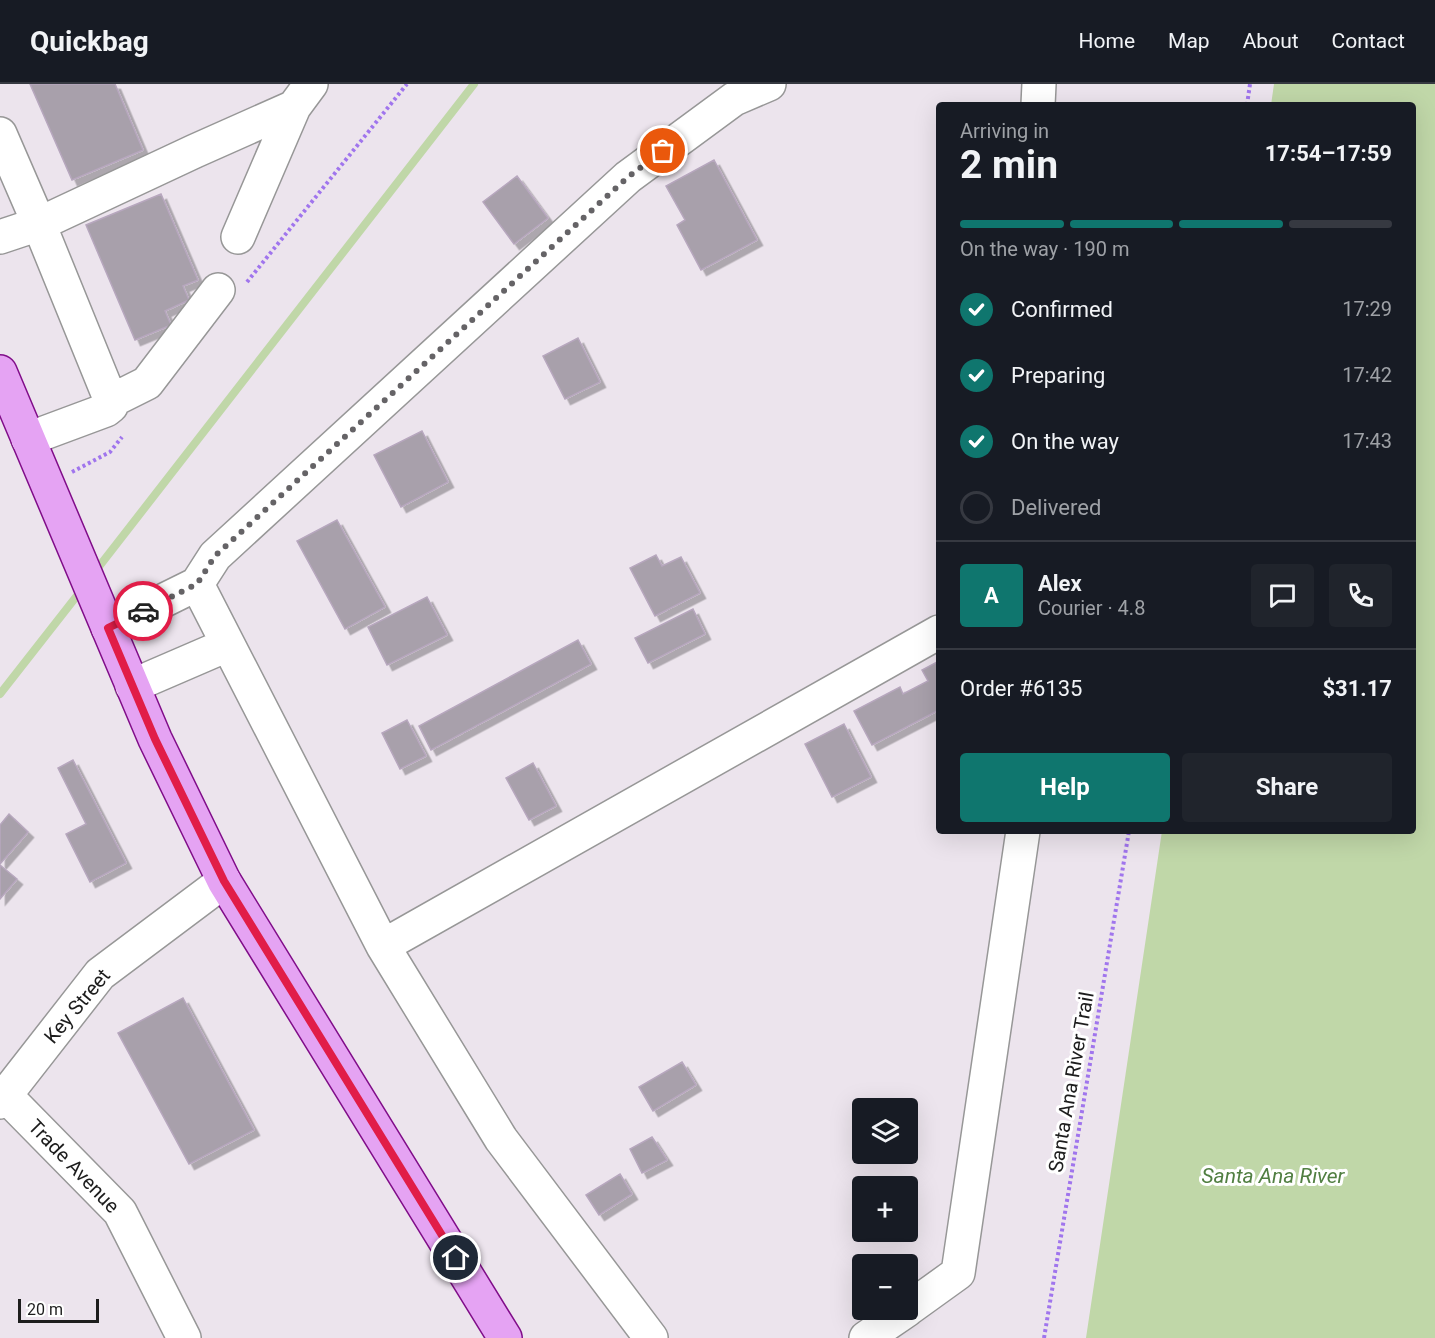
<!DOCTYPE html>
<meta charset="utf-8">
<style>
body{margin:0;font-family:Roboto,sans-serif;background:#20242c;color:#f1f3f6;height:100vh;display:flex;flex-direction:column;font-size:22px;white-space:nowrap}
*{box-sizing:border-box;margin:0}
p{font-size:20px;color:#9ea1a6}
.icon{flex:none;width:33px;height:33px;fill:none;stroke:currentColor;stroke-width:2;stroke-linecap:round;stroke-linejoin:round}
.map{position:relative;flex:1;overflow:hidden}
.panel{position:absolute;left:936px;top:18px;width:480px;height:732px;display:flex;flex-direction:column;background:#171b24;border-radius:6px;box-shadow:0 6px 24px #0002}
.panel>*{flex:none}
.controls{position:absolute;left:852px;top:1014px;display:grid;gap:12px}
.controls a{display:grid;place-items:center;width:66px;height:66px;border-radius:6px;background:#171b24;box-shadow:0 6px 24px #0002;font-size:30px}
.scale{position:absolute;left:18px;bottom:15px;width:81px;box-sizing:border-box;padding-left:6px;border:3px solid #1d1d1d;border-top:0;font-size:16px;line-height:21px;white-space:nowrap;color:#1d1d1d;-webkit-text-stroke:4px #fff;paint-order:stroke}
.pin{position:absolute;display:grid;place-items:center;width:51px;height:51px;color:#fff;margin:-26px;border:3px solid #fff;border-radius:50%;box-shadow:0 2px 6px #0007}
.courier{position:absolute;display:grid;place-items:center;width:60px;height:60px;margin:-30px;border:4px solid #e11d48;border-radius:50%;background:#fff;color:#222;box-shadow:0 2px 8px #0007}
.headline em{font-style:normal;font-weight:700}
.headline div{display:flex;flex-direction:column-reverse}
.headline{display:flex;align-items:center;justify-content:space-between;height:102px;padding:0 24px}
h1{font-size:39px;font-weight:700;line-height:45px}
.bar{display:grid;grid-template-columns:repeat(4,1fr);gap:9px 6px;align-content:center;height:72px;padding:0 24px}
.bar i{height:8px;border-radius:4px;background:#363941}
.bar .on{background:#0f766e}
.bar p{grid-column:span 4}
.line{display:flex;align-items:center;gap:15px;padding:0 24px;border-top:2px solid #363941}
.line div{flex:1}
.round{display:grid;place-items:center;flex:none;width:63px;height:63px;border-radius:6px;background:#20242c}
ol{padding:0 24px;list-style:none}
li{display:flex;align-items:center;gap:18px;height:66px}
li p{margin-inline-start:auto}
li .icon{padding:6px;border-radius:50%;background:#0f766e;color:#fff;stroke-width:4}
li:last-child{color:#9ea1a6}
li i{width:33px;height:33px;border:3px solid #363941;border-radius:50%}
.action{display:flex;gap:12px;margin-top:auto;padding:12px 24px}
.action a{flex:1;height:69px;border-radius:6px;background:#0f766e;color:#fff;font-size:24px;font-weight:700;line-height:69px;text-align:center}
.action a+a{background:#20242c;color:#f1f3f6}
header{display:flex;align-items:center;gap:36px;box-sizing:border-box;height:84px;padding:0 30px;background:#171b24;border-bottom:2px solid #363941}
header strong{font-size:28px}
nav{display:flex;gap:33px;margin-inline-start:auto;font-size:21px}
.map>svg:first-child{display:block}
</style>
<header>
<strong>Quickbag</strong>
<nav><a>Home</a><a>Map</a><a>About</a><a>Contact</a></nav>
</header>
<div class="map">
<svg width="1435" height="1254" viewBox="0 0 1435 1254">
<defs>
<filter id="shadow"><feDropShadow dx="5.5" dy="5.5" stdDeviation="0" flood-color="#0004"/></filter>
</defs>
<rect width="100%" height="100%" fill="#ece4ed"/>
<path fill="#c0d7a8" d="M1274 0H1435V1254H1086L1162 747H1413V21H1271Z"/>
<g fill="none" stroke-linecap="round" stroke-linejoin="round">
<path stroke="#c0d7a8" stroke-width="8" d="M94 489 474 0
M0 610 83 504"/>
</g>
<path fill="#a8a0ab" stroke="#b7a7be" stroke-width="1.5" filter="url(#shadow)" d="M30 0H115L143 66 72 96Z
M714 76 757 156 701 186 677 141 685 136 666 102Z
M517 92 548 134 514 160 483 118Z
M161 110 198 196 183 202 189 216 165 227 171 241 135 256 86 141Z
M578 254 600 298 565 315 543 272Z
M422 347 448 398 401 423 374 371Z
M337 436 385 523 345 545 297 457Z
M656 471 662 482 681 473 700 509 655 532 630 484Z
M427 513 447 551 387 581 368 543Z
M693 525 705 550 648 579 635 554Z
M578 556 591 580 431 666 419 642Z
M939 577V626L872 661 854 627 900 603 903 610 928 597 922 586Z
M407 636 426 672 400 685 382 649Z
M844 640 871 693 832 713 805 660Z
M73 676 126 779 90 798 66 750 86 740 58 684Z
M533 679 556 722 529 736 506 694Z
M9 730 28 748 0 780V741Z
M0 781 17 795 0 815Z
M183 914 254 1046 189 1080 118 949Z
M682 978 696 1001 653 1027 639 1003Z
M652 1053 667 1076 642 1089 630 1065Z
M620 1090 632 1110 599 1131 586 1111Z"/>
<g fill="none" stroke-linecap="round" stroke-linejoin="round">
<g stroke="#979797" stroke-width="36">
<path id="minor" d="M1038 21 1039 0
M0 50 39 140 111 317V322L106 326 28 355
M0 153 39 140 195 67 294 23 311 0
M238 153 294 23
M111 317 147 299 218 206
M108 544 197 500
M132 602 227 561
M383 862 939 548
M5 1011 120 1128 184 1254
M0 1018 100 890 224 797
M908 1225 958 1189 1023 747
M651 1254 501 1055 383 862 197 500 215 472 628 93 734 15 769 0
M866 1254 907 1226"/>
</g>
<g stroke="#800d89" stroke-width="36">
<path id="major" d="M0 288 155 655 224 797 505 1254"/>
</g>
<path stroke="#a075ed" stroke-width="4" stroke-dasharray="3 3" stroke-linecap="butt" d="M1247 21 1250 0
M247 198 407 0
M72 388 110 368 122 353
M1044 1254 1129 747"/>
<use href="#minor" stroke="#fff" stroke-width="33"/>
<use href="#major" stroke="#e5a3f3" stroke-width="33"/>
</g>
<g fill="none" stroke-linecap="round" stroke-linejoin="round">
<path stroke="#656366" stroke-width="6" stroke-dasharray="0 10.8" d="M143 527 197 500 215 472 628 93 663 67"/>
<path stroke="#e11d48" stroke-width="8" d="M143 527 108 544 155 655 224 797 456 1174"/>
</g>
<g text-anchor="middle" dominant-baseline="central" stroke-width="6" stroke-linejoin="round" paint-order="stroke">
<g font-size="20" fill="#1d1d1d" stroke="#fff">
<text transform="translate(77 922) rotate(-50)">Key Street</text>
<text transform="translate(1071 998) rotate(-80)">Santa Ana River Trail</text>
<text transform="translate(74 1082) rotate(46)">Trade Avenue</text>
</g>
<g font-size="21" font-style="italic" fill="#517f42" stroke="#fff">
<text x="1273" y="1092">Santa Ana River</text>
</g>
</g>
</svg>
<div class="controls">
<a><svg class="icon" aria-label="layers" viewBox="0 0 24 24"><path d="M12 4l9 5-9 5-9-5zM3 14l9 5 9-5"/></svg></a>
<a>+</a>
<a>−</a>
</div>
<div class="scale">20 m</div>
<div class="pin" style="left:663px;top:67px;background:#ea580c"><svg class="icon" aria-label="bag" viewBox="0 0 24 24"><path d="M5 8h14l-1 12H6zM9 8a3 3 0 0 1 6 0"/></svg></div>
<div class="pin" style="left:456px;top:1174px;background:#1f2937"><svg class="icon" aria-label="home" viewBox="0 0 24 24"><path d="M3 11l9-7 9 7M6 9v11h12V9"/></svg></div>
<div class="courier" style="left:143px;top:527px"><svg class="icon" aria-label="car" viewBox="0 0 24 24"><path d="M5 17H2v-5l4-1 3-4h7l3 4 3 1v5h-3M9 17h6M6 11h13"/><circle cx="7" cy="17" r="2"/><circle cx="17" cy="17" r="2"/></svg></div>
<section class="panel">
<div class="headline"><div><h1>2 min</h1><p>Arriving in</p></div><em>17:54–17:59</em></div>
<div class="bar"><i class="on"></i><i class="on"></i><i class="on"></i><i></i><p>On the way · 190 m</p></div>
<ol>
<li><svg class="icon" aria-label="check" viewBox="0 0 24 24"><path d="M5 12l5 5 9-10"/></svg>Confirmed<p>17:29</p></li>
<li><svg class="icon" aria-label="check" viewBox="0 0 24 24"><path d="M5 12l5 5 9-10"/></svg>Preparing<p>17:42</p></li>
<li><svg class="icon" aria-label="check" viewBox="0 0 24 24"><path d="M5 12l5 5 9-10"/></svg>On the way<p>17:43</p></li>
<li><i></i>Delivered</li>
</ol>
<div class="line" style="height:108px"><b class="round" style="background:#0f766e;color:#fff">A</b><div><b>Alex</b><p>Courier · 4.8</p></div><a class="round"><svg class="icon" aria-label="chat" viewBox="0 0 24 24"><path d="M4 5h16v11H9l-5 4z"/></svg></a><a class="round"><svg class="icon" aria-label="phone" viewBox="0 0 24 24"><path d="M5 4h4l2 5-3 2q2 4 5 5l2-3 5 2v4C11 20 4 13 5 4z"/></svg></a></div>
<div class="line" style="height:78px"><div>Order #6135</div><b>$31.17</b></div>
<div class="action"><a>Help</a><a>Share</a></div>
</section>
</div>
